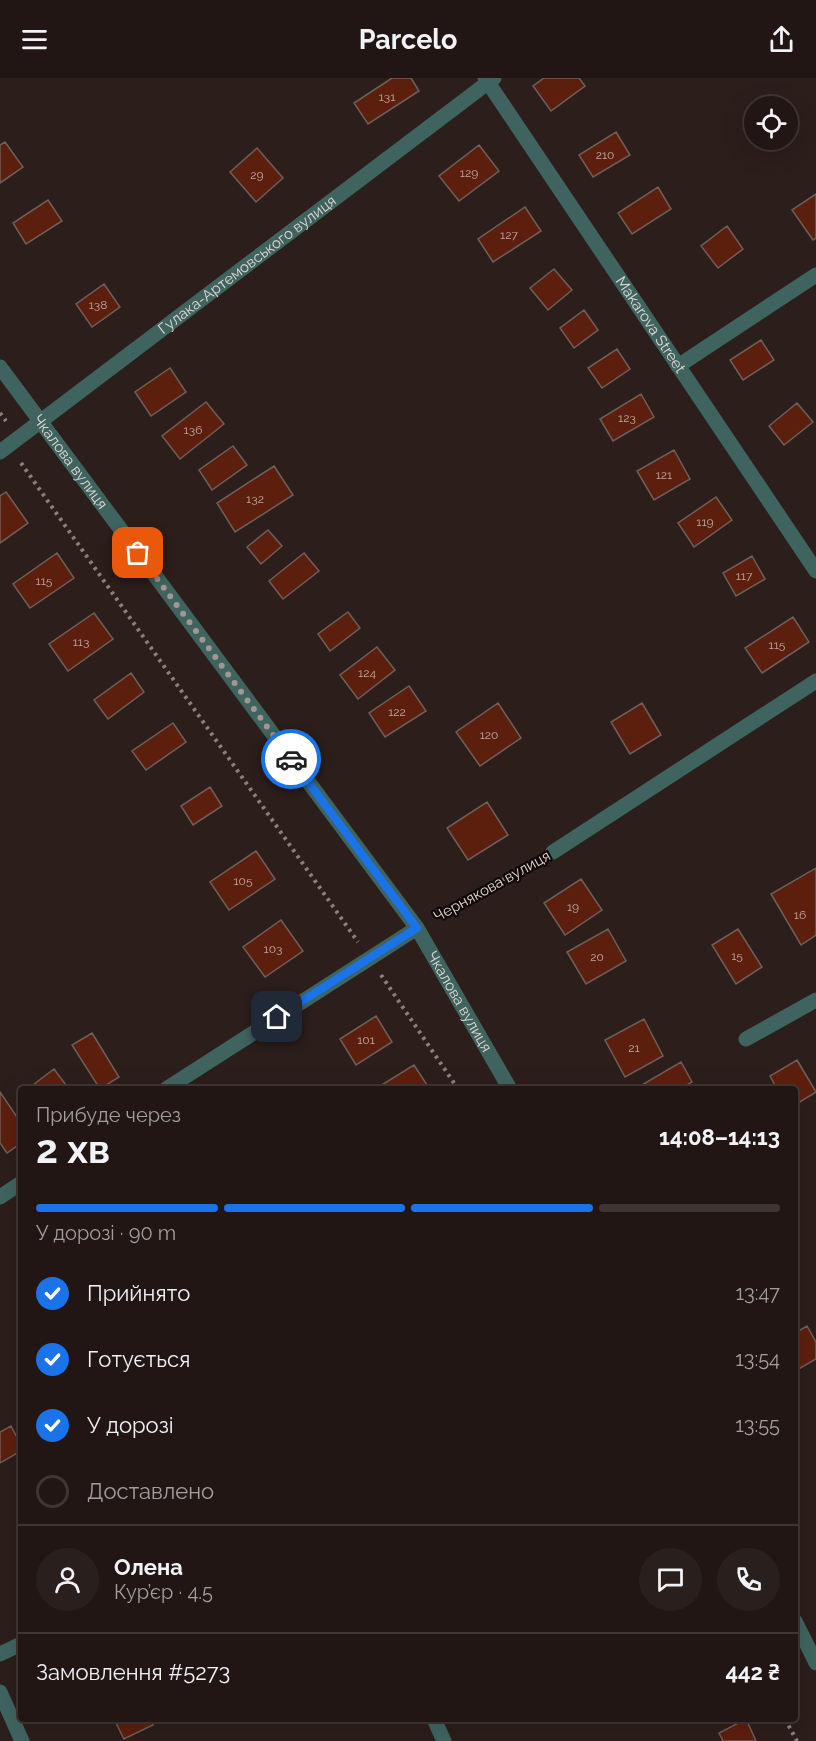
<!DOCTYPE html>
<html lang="uk">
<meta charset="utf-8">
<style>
body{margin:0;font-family:Raleway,sans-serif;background:#291f1d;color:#f1f3f6;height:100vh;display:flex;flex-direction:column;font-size:22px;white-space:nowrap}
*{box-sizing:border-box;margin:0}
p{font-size:20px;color:#a29fa0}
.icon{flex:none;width:33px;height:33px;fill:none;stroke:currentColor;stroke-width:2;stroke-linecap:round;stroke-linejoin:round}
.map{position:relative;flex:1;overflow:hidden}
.details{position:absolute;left:18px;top:1008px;width:780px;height:636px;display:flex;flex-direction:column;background:#211614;border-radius:6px;box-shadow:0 6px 24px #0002,0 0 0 2px #3e3534}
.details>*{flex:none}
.controls{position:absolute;left:744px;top:18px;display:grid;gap:12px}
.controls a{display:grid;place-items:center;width:54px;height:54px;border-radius:50%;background:#211614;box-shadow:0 6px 24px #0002,0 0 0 2px #3e3534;font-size:30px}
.pin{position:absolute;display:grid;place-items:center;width:51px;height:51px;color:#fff;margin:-26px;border-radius:12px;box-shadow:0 3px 9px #0006}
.courier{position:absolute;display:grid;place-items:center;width:60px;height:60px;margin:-30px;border:4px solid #1a73e8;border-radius:50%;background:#fff;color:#222;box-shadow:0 2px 8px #0007}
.head em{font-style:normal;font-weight:700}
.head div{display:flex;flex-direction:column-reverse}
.head{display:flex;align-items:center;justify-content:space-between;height:102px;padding:0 18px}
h1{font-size:39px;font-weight:700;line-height:45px}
.bar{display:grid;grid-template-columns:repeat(4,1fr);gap:9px 6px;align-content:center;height:72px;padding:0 18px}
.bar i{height:8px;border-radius:4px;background:#3e3534}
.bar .on{background:#1a73e8}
.bar p{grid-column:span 4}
.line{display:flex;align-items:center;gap:15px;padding:0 18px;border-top:2px solid #3e3534}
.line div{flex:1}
.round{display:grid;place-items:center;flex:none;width:63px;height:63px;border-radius:32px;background:#291f1d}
ol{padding:0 18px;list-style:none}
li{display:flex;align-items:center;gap:18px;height:66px}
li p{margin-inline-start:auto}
li .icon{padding:6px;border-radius:50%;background:#1a73e8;color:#fff;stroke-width:4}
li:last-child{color:#a29fa0}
li i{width:33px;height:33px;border:3px solid #3e3534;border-radius:50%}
header{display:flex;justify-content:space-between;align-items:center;height:78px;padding:0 18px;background:#211614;font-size:27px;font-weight:700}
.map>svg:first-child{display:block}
</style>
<header><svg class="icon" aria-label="menu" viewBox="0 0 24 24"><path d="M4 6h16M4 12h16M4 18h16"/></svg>Parcelo<svg class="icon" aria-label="share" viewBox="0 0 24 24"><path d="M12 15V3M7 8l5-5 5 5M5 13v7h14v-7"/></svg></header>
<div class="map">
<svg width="816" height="1663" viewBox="0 0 816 1663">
<rect width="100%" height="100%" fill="#2c1e1a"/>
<path fill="#5c1f0e" stroke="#6f5f5a" stroke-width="1.5" d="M392 0H411L419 13 368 46 354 25Z
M544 0H579L585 8 551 33 533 8Z
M616 54 630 77 593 99 579 77Z
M5 64 23 89 0 105V67Z
M479 67 499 93 459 123 439 98Z
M257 70 283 100 256 124 230 94Z
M658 109 671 131 632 156 618 135Z
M816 116V160L813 162 792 132Z
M48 122 62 143 26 166 13 145Z
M525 129 541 153 493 184 478 161Z
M727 148 743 171 718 190 701 168Z
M554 191 572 212 548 232 530 210Z
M104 206 120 229 92 249 76 226Z
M584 232 598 252 574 270 560 250Z
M761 262 774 282 743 302 730 282Z
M617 271 630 291 602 310 588 290Z
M170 290 186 314 151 338 135 314Z
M641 316 654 339 613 363 600 341Z
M206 324 224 346 180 381 162 358Z
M797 325 813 344 784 367 769 348Z
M233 368 247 387 212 412 199 392Z
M674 372 690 401 654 422 637 393Z
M274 388 293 417 235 454 217 425Z
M6 414 28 445 0 465V418Z
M716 419 732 442 694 469 678 445Z
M268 452 282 468 261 486 247 469Z
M57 475 74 500 30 530 13 506Z
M304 475 319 493 283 521 269 503Z
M752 478 765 501 736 518 723 495Z
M348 534 360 550 330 573 318 556Z
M94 535 113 561 68 593 49 566Z
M793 539 809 564 762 595 745 570Z
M377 569 395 592 358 621 340 597Z
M131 595 144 614 108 641 94 622Z
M409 608 426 633 385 659 369 635Z
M498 625 521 660 480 688 456 654Z
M642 625 661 657 630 676 611 644Z
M173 645 186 664 146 692 132 673Z
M210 709 222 728 193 747 181 728Z
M487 724 508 757 468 782 447 750Z
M256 773 275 801 229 832 210 804Z
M816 790V857L801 867 771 816Z
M581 801 602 832 565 857 544 825Z
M281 842 303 873 265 899 243 869Z
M608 851 626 883 586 906 567 874Z
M738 851 762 889 736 906 712 867Z
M376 938 392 964 356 987 340 961Z
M644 941 663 978 625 999 605 962Z
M92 955 119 999 100 1011 72 967Z
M797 982 816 1014 795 1027V1011H777L770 998Z
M681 984 692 1004 680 1011H635Z
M414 987 427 1007 420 1011H375Z
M54 991 69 1011H30L29 1010Z
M0 1014 21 1045V1065L7 1075 0 1065Z
M807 1248 816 1264V1281L797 1292 795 1255Z
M11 1348 21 1367V1373L0 1385V1354Z
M114 1641H150L153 1647 124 1661Z
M746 1641 756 1663H723L719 1655Z"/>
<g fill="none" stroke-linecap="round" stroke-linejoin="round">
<path stroke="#8b7f7c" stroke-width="4" stroke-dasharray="3 4.5" stroke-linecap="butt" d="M0 335 6 343
M21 385 358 864
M436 839 536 783
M381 897 458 1011
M785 1641 797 1663"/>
<g stroke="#3f6460" stroke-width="15">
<path id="s1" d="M485 0 816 493"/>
<path d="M678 288 816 197"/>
<path id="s2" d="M0 289 417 850 510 1011"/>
<path id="s3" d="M0 374 494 0"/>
<path d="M553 774 816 603"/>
<path d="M746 961 816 922"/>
<path d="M166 1011 417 850"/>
<path d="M0 1119 21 1105"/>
<path d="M795 1543 816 1585"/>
<path d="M0 1576 21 1566"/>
<path d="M0 1614 22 1663"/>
<path d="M434 1641 444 1663"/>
</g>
</g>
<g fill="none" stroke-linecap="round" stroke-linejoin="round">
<path stroke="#a29694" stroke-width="6" stroke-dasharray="0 10.8" d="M138 475 291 681"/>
<path stroke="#1a73e8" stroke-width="8" d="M277 939 417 850 291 681"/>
</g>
<g text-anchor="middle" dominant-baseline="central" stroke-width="4.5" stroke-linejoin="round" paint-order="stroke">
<g font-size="12" fill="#c0a9a3">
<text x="387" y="19">131</text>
<text x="605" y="77">210</text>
<text x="469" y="95">129</text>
<text x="257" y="97">29</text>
<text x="509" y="157">127</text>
<text x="98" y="227">138</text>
<text x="627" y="340">123</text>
<text x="193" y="352">136</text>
<text x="664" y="397">121</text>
<text x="255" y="421">132</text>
<text x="705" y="444">119</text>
<text x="744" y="498">117</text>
<text x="44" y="503">115</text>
<text x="81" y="564">113</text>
<text x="777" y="567">115</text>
<text x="367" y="595">124</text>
<text x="397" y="634">122</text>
<text x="489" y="657">120</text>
<text x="243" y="803">105</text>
<text x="573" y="829">19</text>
<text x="800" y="837">16</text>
<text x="273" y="871">103</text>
<text x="737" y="878">15</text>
<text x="597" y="879">20</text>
<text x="366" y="962">101</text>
<text x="634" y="970">21</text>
</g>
<g font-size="15" fill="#e1d7d5" stroke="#100908">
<text stroke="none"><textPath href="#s3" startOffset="310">Гулака-Артемовського вулиця</textPath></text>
<text stroke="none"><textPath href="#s1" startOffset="297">Makarova Street</textPath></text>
<text stroke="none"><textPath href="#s2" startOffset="118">Чкалова вулиця</textPath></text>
<text transform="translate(492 808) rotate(-29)">Чернякова вулиця</text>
<text stroke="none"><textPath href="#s2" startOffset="784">Чкалова вулиця</textPath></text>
</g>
</g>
</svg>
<div class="controls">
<a><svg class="icon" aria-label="locate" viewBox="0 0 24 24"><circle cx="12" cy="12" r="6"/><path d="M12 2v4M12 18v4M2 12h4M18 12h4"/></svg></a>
</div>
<div class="pin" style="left:138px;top:475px;background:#ea580c"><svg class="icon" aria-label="bag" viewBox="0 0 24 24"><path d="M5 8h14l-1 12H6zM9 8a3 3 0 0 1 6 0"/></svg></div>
<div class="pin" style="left:277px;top:939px;background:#1f2937"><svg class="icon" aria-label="home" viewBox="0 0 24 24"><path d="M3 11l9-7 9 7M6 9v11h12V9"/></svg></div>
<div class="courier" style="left:291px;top:681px"><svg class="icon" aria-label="car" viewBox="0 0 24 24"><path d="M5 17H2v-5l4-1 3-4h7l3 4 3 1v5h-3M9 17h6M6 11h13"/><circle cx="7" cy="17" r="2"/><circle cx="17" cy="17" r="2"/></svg></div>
<section class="details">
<div class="head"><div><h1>2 хв</h1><p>Прибуде через</p></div><em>14:08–14:13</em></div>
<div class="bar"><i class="on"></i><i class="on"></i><i class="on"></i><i></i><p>У дорозі · 90 m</p></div>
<ol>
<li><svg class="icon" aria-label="check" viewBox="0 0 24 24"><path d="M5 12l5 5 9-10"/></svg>Прийнято<p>13:47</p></li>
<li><svg class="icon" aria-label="check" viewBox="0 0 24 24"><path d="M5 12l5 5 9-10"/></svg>Готується<p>13:54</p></li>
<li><svg class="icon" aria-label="check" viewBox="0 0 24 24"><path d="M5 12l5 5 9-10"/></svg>У дорозі<p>13:55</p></li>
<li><i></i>Доставлено</li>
</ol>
<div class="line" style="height:108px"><a class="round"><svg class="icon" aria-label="person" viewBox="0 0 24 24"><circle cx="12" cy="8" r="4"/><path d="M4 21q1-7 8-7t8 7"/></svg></a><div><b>Олена</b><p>Кур’єр · 4.5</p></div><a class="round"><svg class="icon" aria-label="chat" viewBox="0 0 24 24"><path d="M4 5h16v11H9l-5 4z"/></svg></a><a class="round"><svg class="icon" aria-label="phone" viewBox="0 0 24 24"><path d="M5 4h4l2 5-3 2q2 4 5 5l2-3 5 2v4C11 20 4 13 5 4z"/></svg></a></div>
<div class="line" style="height:78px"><div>Замовлення #5273</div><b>442 ₴</b></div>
</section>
</div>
